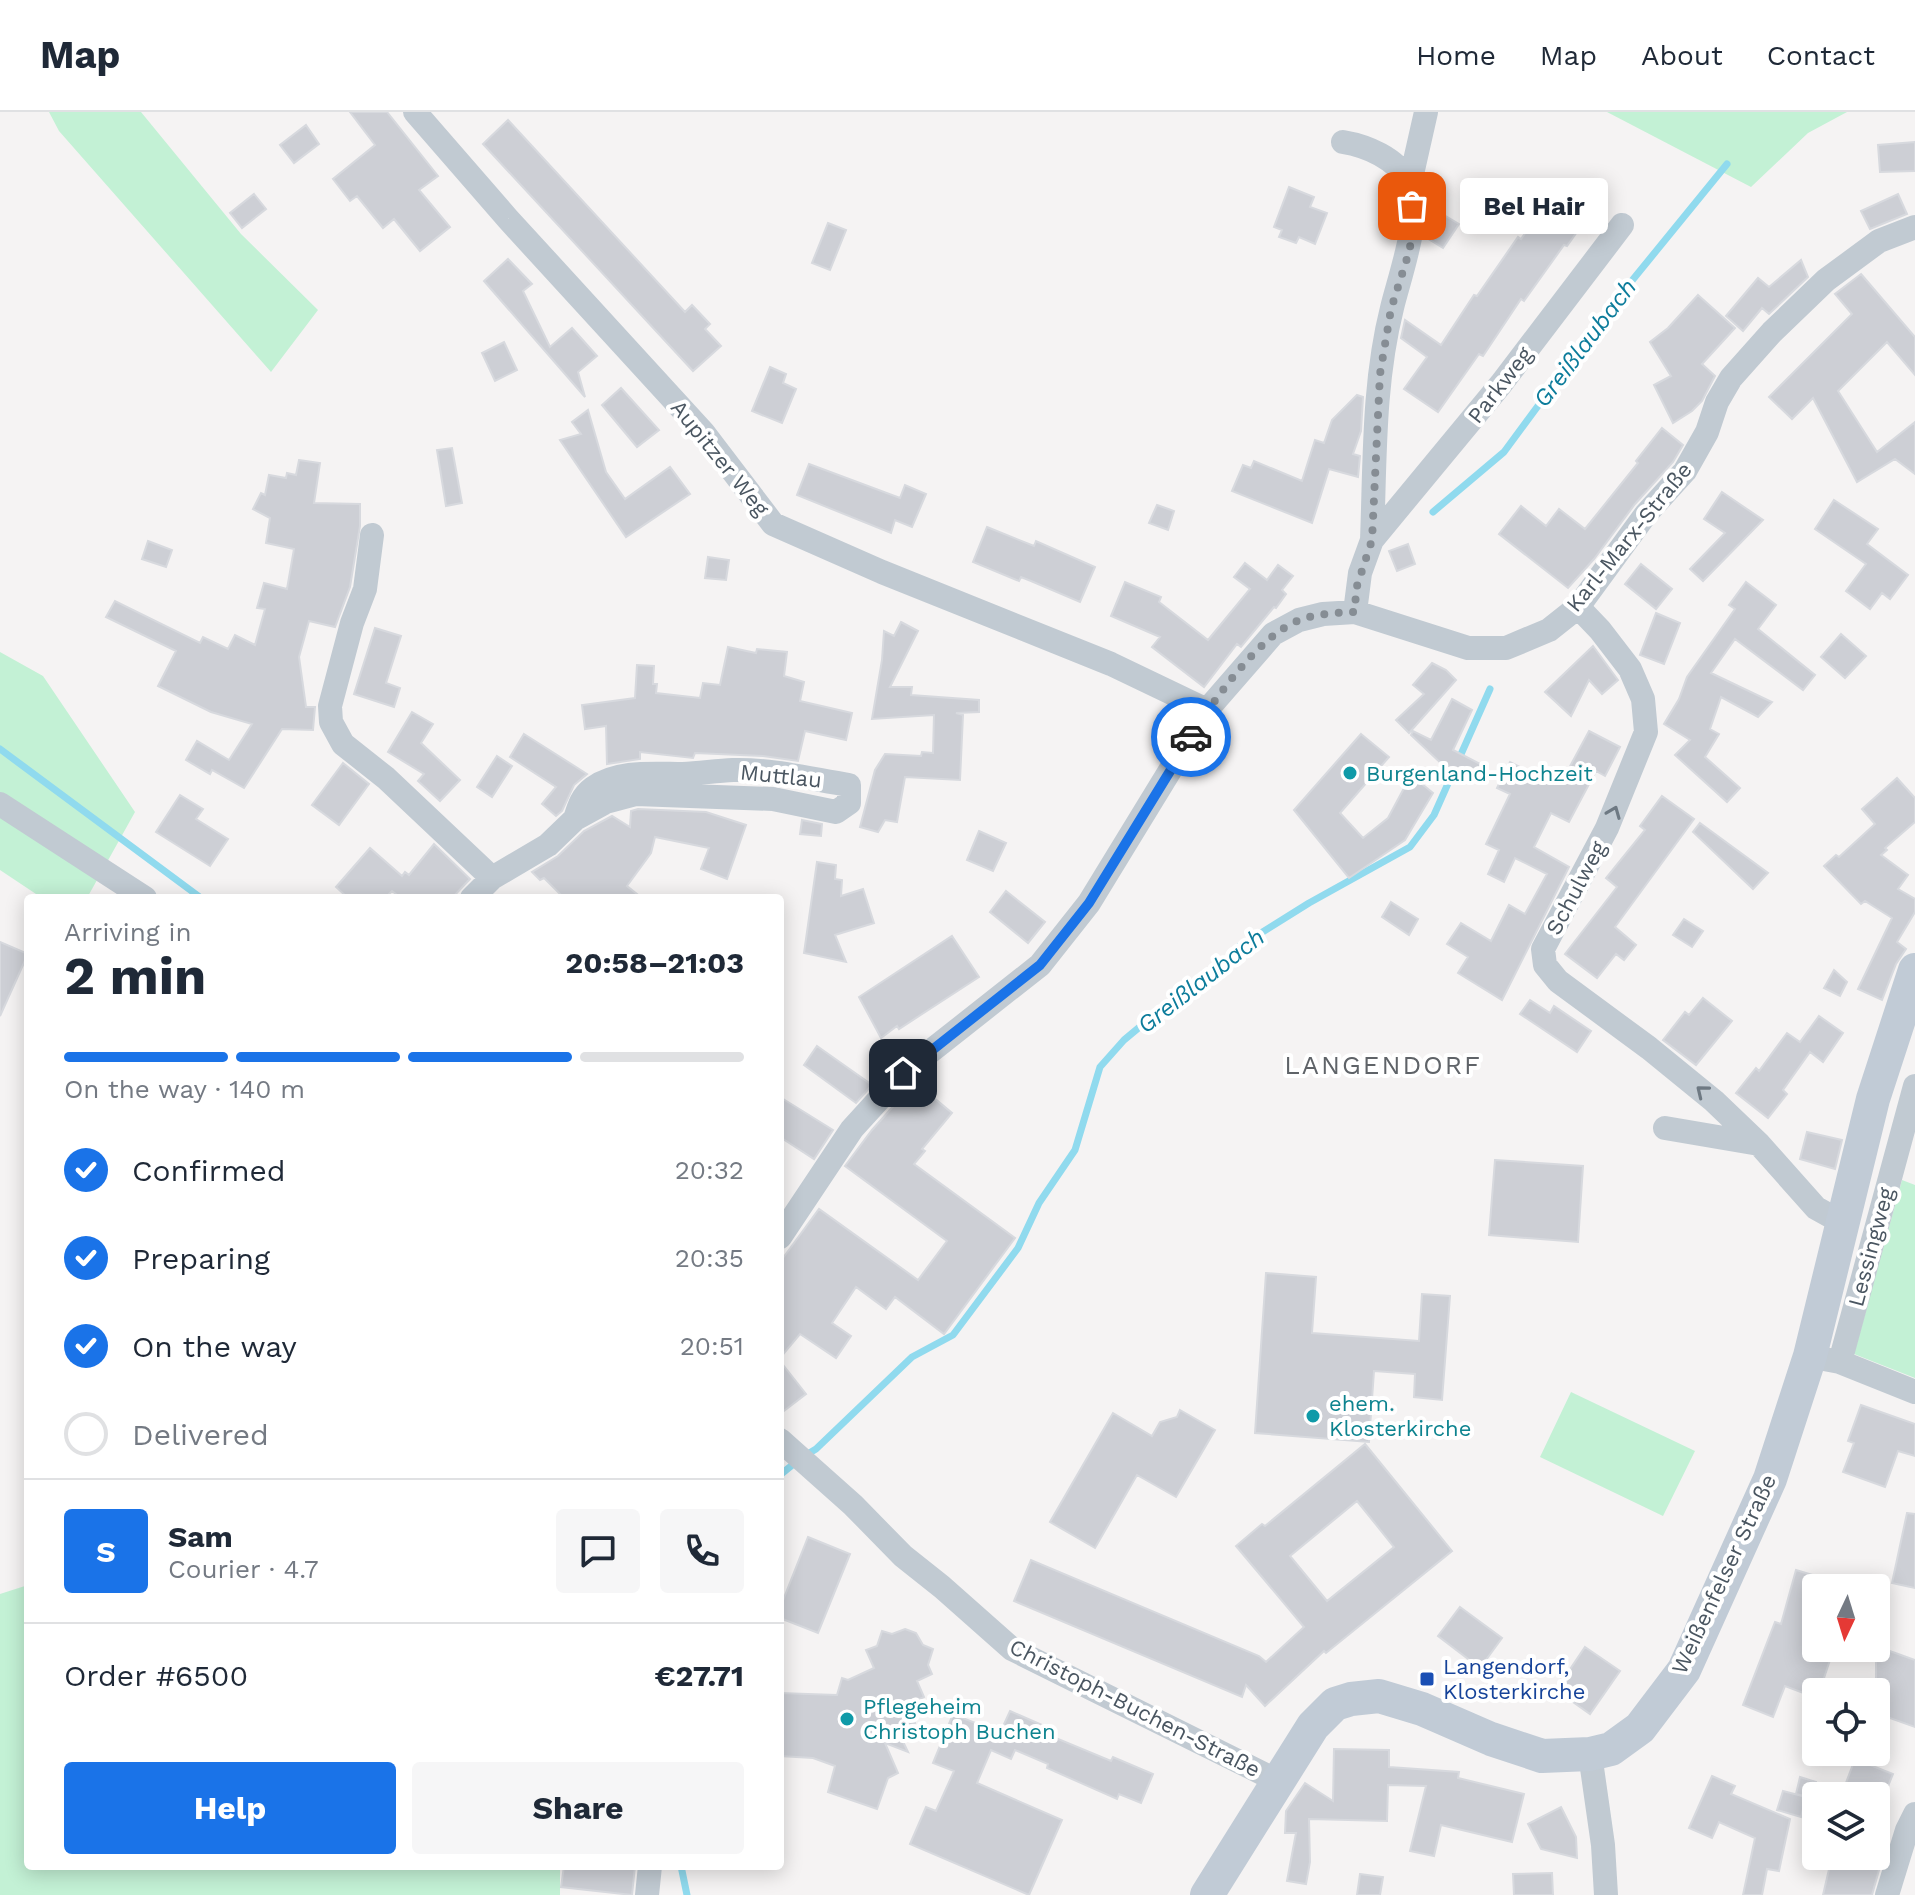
<!DOCTYPE html>
<meta charset="utf-8">
<style>
body{margin:0;font-family:"Work Sans",sans-serif;background:#f6f6f7;color:#1f2937;height:100vh;display:flex;flex-direction:column;font-size:30px;white-space:nowrap}
*{box-sizing:border-box;margin:0}
p{font-size:26px;color:#747a83}
.icon{flex:none;width:44px;height:44px;fill:none;stroke:currentColor;stroke-width:2;stroke-linecap:round;stroke-linejoin:round}
.map{position:relative;flex:1;overflow:hidden}
.panel{position:absolute;left:24px;top:782px;width:760px;height:976px;display:flex;flex-direction:column;background:#fff;border-radius:8px;box-shadow:0 4px 20px #0003}
.panel>*{flex:none}
.needle{width:52px;rotate:184deg}
.fabs{position:absolute;left:1802px;top:1462px;display:grid;gap:16px}
.fabs a{display:grid;place-items:center;width:88px;height:88px;border-radius:8px;background:#fff;box-shadow:0 4px 20px #0003;font-size:40px}
.pin{position:absolute;display:grid;place-items:center;width:68px;height:68px;color:#fff;margin:-34px;border-radius:16px;box-shadow:0 4px 12px #0006}
.courier{position:absolute;display:grid;place-items:center;width:80px;height:80px;margin:-40px;border:6px solid #1a73e8;border-radius:50%;background:#fff;color:#222;box-shadow:0 2px 10px #0007}
.bubble{position:absolute;height:56px;border-radius:8px;background:#fff;box-shadow:0 4px 20px #0003;font-size:26px;font-weight:700;line-height:56px;text-align:center}
.overview em{font-style:normal;font-weight:700}
.overview div{display:flex;flex-direction:column-reverse}
.overview{display:flex;align-items:center;justify-content:space-between;height:136px;padding:0 40px}
h1{font-size:52px;font-weight:700;line-height:60px}
.bar{display:grid;grid-template-columns:repeat(4,1fr);gap:12px 8px;align-content:center;height:96px;padding:0 40px}
.bar i{height:10px;border-radius:6px;background:#e0e1e3}
.bar .active{background:#1a73e8}
.bar p{grid-column:span 4}
.line{display:flex;align-items:center;gap:20px;padding:0 40px;border-top:2px solid #e0e1e3}
.line div{flex:1}
.round{display:grid;place-items:center;flex:none;width:84px;height:84px;border-radius:8px;background:#f6f6f7}
ol{padding:0 40px;list-style:none}
li{display:flex;align-items:center;gap:24px;height:88px}
li p{margin-inline-start:auto}
li .icon{padding:8px;border-radius:50%;background:#1a73e8;color:#fff;stroke-width:4}
li:last-child{color:#747a83}
li i{width:44px;height:44px;border:4px solid #e0e1e3;border-radius:50%}
.action{display:flex;gap:16px;margin-top:auto;padding:16px 40px}
.action a{flex:1;height:92px;border-radius:8px;background:#1a73e8;color:#fff;font-size:32px;font-weight:700;line-height:92px;text-align:center}
.action a+a{background:#f6f6f7;color:#1f2937}
header{display:flex;align-items:center;gap:48px;box-sizing:border-box;height:112px;padding:0 40px;background:#fff;border-bottom:2px solid #e0e1e3}
header strong{font-size:38px}
nav{display:flex;gap:44px;margin-inline-start:auto;font-size:28px}
.map>svg:first-child{display:block}
</style>
<header>
<strong>Map</strong>
<nav><a>Home</a><a>Map</a><a>About</a><a>Contact</a></nav>
</header>
<div class="map">
<svg width="1915" height="1783" viewBox="0 0 1915 1783">
<rect width="100%" height="100%" fill="#f5f3f3"/>
<path fill="#c3f1d5" d="M49 0H141L241 122 318 198 271 260 59 19Z
M1607 0H1847L1808 21 1751 75Z
M0 540 43 564 135 700 87 786H42L0 758Z
M1902 1068 1915 1073V1266L1854 1242Z
M1571 1280 1695 1339 1663 1404 1540 1345Z
M28 1473V1754H560V1783H0V1482Z"/>
<g fill="none" stroke-linecap="round" stroke-linejoin="round">
<path stroke="#90daee" stroke-width="7" d="M1433 400 1504 340 1617 187 1727 52
M0 637 201 786
M806 1343 816 1337 912 1245 953 1223 1018 1136 1039 1091 1075 1038 1100 955 1124 928 1154 903 1206 873 1237 836 1309 791 1410 735 1434 703 1490 577
M780 1363 796 1350
M681 1754 687 1783"/>
</g>
<path fill="#cdcfd5" stroke="#d7d9de" stroke-width="2" fill-rule="evenodd" d="M350 0H387L438 64 419 78 450 115 420 139 394 107 383 116 357 84 350 89 333 67 375 33Z
M508 8 685 200 692 193 710 212 705 217 721 234 693 259 483 32Z
M306 13 319 32 294 51 280 33Z
M1915 30V59L1880 60 1878 33Z
M1560 71 1594 94 1575 113 1579 117 1567 134 1564 133 1524 189 1521 187 1483 244 1479 242 1438 300 1404 277 1427 245 1401 226 1405 208 1441 233 1474 183 1477 184 1518 125 1521 127Z
M1289 75 1314 85 1310 95 1327 101 1315 132 1299 125 1296 131 1279 125 1282 118 1274 115Z
M254 82 266 97 242 116 230 101Z
M1898 82 1907 102 1870 117 1861 99Z
M1439 100 1459 112 1443 136 1425 125Z
M828 111 846 118 830 158 812 151Z
M508 147 532 172 523 179 550 235 572 216 597 244 578 260 585 285 484 169Z
M1801 148 1808 165 1769 202 1762 196 1743 219 1726 204 1758 166 1769 175Z
M1861 162 1915 225V263L1887 230 1838 279 1877 340 1915 310V362L1895 347 1857 370 1813 286 1792 307 1769 285 1852 202 1835 182Z
M1698 183 1735 216 1702 252 1715 264 1702 289 1692 299 1673 311 1654 273 1671 264 1650 230 1668 216Z
M504 230 517 258 495 269 482 241Z
M770 255 786 262 783 271 796 277 782 311 752 299Z
M621 276 659 318 637 335 602 293Z
M1357 283 1363 285 1361 319 1353 342 1360 344 1358 365 1329 357 1312 411 1232 379 1243 353 1251 356 1254 349 1302 369 1315 328 1324 331 1332 308Z
M588 298 606 360 625 387 670 355 690 382 626 425 560 328 581 322 572 310Z
M1662 316 1683 333 1673 350 1635 392 1594 447 1568 476 1499 422 1521 394 1546 414 1559 397 1585 417 1638 351 1636 349Z
M452 336 462 391 446 394 437 338Z
M299 348 320 351 314 391 360 392V414L350 475 335 515 309 509 299 545 306 595H315L313 618 282 617 244 676 212 658 210 662 186 648 197 629 229 648 252 612 211 600 158 574 176 539 106 505 115 489 200 531 203 525 228 537 235 523 255 533 265 497 257 496 264 471 287 477 294 437 266 431 270 406 253 397 261 381 265 383 269 363 286 366 287 361 296 363Z
M809 352 900 386 905 373 926 382 912 415 895 408 891 421 797 383Z
M1722 380 1763 408 1703 469 1690 457 1725 421 1704 407Z
M1834 388 1878 417 1867 432 1908 463 1890 487 1882 481 1870 497 1846 479 1866 452 1815 417Z
M1157 393 1174 399 1168 418 1149 411Z
M987 415 1034 434 1036 429 1095 455 1080 490 1031 469 1021 465 1019 469 973 450Z
M148 429 172 438 166 455 142 447Z
M1408 432 1415 452 1397 459 1389 439Z
M708 445 729 448 726 468 705 466Z
M1245 451 1267 468 1278 453 1293 464 1282 478 1286 482 1276 496 1274 495 1241 535 1237 532 1204 575 1152 535 1160 525 1111 504 1125 470 1161 485 1159 490 1208 528 1250 477 1234 465Z
M1641 452 1672 477 1656 497 1625 472Z
M1746 470 1776 493 1758 517 1815 563 1803 578 1735 527 1711 561 1772 590 1758 605 1721 585 1710 617 1719 622 1705 645 1740 676 1727 690 1675 643 1690 628 1664 612 1679 587 1687 565 1735 497 1729 493Z
M1656 501 1680 511 1664 552 1640 543Z
M901 510 918 519 890 575H912L911 583 979 588V600L956 601 963 603 960 668 905 665 897 710 885 708 878 720 860 715 875 658 885 642 921 644 922 640 933 641 934 603 872 607 882 548 884 519 894 524Z
M375 516 401 524 386 571 400 576 394 595 354 582Z
M1841 522 1866 544 1845 566 1821 545Z
M1593 534 1618 568 1602 582 1589 568 1571 604 1545 580Z
M728 535 756 541 757 537 787 540 784 564 804 570 800 589 852 601 846 628 805 619 798 649 763 644 695 641 693 646 640 640V647L607 652 606 614 585 617 582 593 635 586 637 553 654 554 653 572H657L656 581 700 586 703 571 720 573Z
M1432 551 1446 558 1456 568 1409 621 1396 608 1424 582 1413 573Z
M1452 587 1472 598 1453 638 1484 654 1476 669 1445 655 1411 623 1413 619 1431 628Z
M412 600 433 612 421 631 460 668 440 689 418 669 424 662 388 640Z
M1589 619 1620 635 1605 664 1596 659 1569 710 1551 701 1534 735 1569 755 1502 888 1458 861 1468 845 1447 832 1461 811 1491 829 1509 793 1525 802 1547 762 1515 746 1504 770 1488 762 1499 738 1486 732 1510 682 1497 676 1510 650 1550 670 1552 666 1561 671Z
M524 622 587 662 574 673 562 699 556 704 542 692 556 675 510 645Z
M1361 622 1389 645 1340 701 1363 726 1388 706 1411 663 1433 681 1405 728 1349 766 1294 698Z
M497 644 512 654 492 685 477 675Z
M343 651 369 672 339 713 312 693Z
M1897 666 1915 686V710L1885 736 1887 738 1881 743 1908 763 1898 777 1915 787V800L1897 830 1906 837 1896 852 1882 888 1858 877 1892 806 1865 789 1861 792 1824 754 1836 743 1839 745 1875 712 1862 697Z
M180 683 203 697 196 707 228 727 210 754 156 720Z
M1662 684 1694 707 1615 815 1636 833 1624 848 1616 842 1597 866 1565 842 1617 775 1606 766 1645 718 1640 714Z
M638 697 706 700 746 713 727 767 701 757 709 736 655 725 651 741 627 774 642 786H564L544 766 540 768 532 760 558 744 584 719 612 704 630 715 631 699Z
M802 708 822 712 821 724 800 722Z
M1700 711 1768 761 1753 777 1693 720Z
M979 719 1006 731 993 759 967 748Z
M434 732 470 767 452 786H401L392 779 385 786H348L336 775 370 736 402 764 405 760 409 763Z
M817 750 836 753 835 767 842 768 841 784 863 777 874 811 835 823 846 850 804 841Z
M1006 779 1045 810 1028 831 990 800Z
M1391 790 1418 807 1409 823 1382 805Z
M1684 807 1703 819 1692 835 1673 823Z
M952 824 979 865 899 917 897 914 881 926 859 885Z
M0 830 28 842 0 904Z
M1834 858 1847 870 1840 884 1824 876Z
M1703 886 1732 909 1696 953 1663 928 1685 900 1689 903Z
M1530 888 1550 901 1554 894 1591 919 1577 940 1520 902Z
M1819 904 1843 921 1823 950 1810 940 1783 978 1787 982 1768 1006 1736 981 1756 956 1759 959 1787 921 1800 930Z
M817 934 872 973 856 991 804 953Z
M915 970 952 1001 922 1037 925 1039 914 1052 1015 1126 944 1222 895 1185 886 1197 856 1175 832 1211 851 1224 836 1246 800 1222 780 1246V1150L819 1097 918 1168 947 1129 845 1054 872 1018Z
M780 985 833 1018 814 1047 780 1025Z
M1807 1020 1842 1028 1835 1057 1800 1047Z
M1495 1048 1583 1054 1578 1130 1489 1123Z
M1266 1161 1316 1165 1312 1221 1419 1229 1422 1182 1450 1184 1442 1288 1414 1285 1415 1262 1374 1259 1369 1330 1255 1321Z
M780 1249 806 1282 780 1302Z
M1861 1293 1915 1312V1344L1898 1339 1885 1375 1843 1360 1854 1331 1848 1329Z
M1180 1298 1215 1318 1176 1385 1137 1363 1095 1436 1050 1410 1113 1301 1152 1324 1160 1310 1177 1305Z
M1365 1332 1452 1439 1326 1541 1324 1539 1265 1594 1246 1573 1242 1585 1014 1489 1031 1448 1259 1544 1266 1550 1304 1515 1236 1434 1262 1412 1265 1414ZM1357 1389 1394 1435 1327 1489 1290 1444Z
M1907 1401 1915 1402V1476L1892 1471Z
M808 1425 850 1442 818 1521 780 1506V1496Z
M1796 1458 1816 1464V1536H1834L1821 1575 1810 1572 1806 1582 1785 1574 1773 1605 1743 1593 1775 1510 1781 1512Z
M1460 1495 1502 1526 1480 1556 1438 1524Z
M905 1517 916 1521 923 1533 933 1537 928 1553 932 1562 917 1569 924 1585 907 1593 915 1611 898 1619 908 1640 885 1631 898 1661 888 1666 877 1697 828 1680 835 1654 813 1646 780 1644V1581L837 1583 842 1566 848 1568 874 1556 866 1538 877 1534 882 1519 892 1522Z
M1876 1534 1915 1548V1615L1876 1601Z
M1585 1535 1620 1559 1590 1602 1556 1578Z
M1010 1599 1049 1616 1046 1622 1111 1649 1113 1645 1153 1662 1141 1691 1119 1682 1117 1687 1047 1656 1048 1652 1015 1638 1011 1647 991 1638 977 1671 1062 1708 1029 1783 910 1732 926 1695 936 1699 954 1659 933 1651 953 1602 1000 1621Z
M1334 1637 1389 1638V1655L1459 1660 1458 1666 1524 1682 1512 1730 1441 1713 1434 1744 1410 1739 1426 1674 1388 1673 1387 1709 1309 1707 1310 1750 1306 1772 1287 1769 1296 1721H1285L1286 1699 1305 1671 1333 1689Z
M1855 1647 1893 1662 1884 1684H1841Z
M1712 1664 1735 1674 1731 1682 1790 1707 1779 1759 1767 1757 1762 1783H1743L1755 1726 1719 1710 1712 1726 1689 1716Z
M1800 1665 1816 1670V1687L1796 1682Z
M1783 1679 1806 1685 1801 1705 1777 1698Z
M1561 1695 1576 1725 1577 1746 1541 1737 1528 1712Z
M1845 1744H1883L1872 1783H1823L1830 1753 1843 1756Z
M564 1754H635L632 1783 561 1775Z
M1552 1761 1553 1783H1514L1513 1762Z
M1360 1762 1383 1765 1380 1783H1357Z"/>
<g fill="none" stroke-linecap="round" stroke-linejoin="round">
<path stroke="#c1cad2" stroke-width="24" d="M415 0 508 107 703 320 773 412 882 460 1111 552 1207 598
M1343 30C1367 34 1396 46 1409 70 1424 98 1399 166 1392 196 1373 271 1375 351 1372 428
M1410 71 1426 0
M372 423 365 477 352 511 330 594 331 610 343 632 386 666 492 766
M1578 495 1600 518 1630 557 1643 587 1646 620 1607 716 1543 837 1545 853 1558 869 1649 936 1714 989 1759 1032 1816 1096 1843 1111
M1355 500 1360 461 1372 428 1501 272 1622 113
M0 692 145 786
M472 786 492 766 548 733 575 707 606 690 636 682 773 687 836 700 849 691V673C811 667 771 657 733 658 716 659 700 661 683 662 654 662 618 658 593 676 582 684 579 694 575 707
M1665 1016 1759 1032
M780 1125 852 1017 903 961 1040 853 1089 791 1207 598 1273 522 1299 508 1323 502 1355 500 1468 536H1506L1549 518 1578 495 1646 402 1685 359 1707 320 1717 290 1731 266 1772 220 1826 168 1879 129 1915 115
M1824 1247 1840 1250 1915 1280
M1840 1250 1915 974
M780 1328 853 1393 903 1444 942 1475 1012 1537 1278 1669
M1590 1642 1603 1733 1606 1783
M647 1783 650 1754
M1887 1783 1907 1718 1915 1702"/>
<path stroke="#c1cbd6" stroke-width="34" d="M1207 1783 1313 1614 1335 1592 1351 1587 1379 1584 1422 1597 1491 1627 1542 1644 1590 1642 1611 1637 1640 1616 1684 1558 1770 1367 1810 1244 1873 987 1915 858"/>
</g>
<defs><path id="oneway-chevron" d="M-2-3.5L2.5 0L-2 3.5" fill="none" stroke-width="1.6" stroke-linecap="round" stroke-linejoin="round" transform="scale(2)"/></defs>
<g stroke="#6e7983">
<use href="#oneway-chevron" transform="translate(1614 700) rotate(-68)"/>
<use href="#oneway-chevron" transform="translate(1702 979) rotate(-141)"/>
</g>
<g fill="none" stroke-linecap="round" stroke-linejoin="round">
<path stroke="#868d94" stroke-width="8" stroke-dasharray="0 14.4" d="M1191 625C1212 590 1260 522 1300 508 1318 501 1337 501 1355 500L1356 477 1372 428 1380 262 1391 197 1410 137 1412 94"/>
<path stroke="#1a73e8" stroke-width="10" d="M903 961 1040 853 1089 791 1191 625"/>
</g>
<g fill="#0f9aa8" stroke="#fff" stroke-width="3">
<circle cx="1350" cy="661" r="8"/>
<circle cx="1313" cy="1304" r="8"/>
<circle cx="847" cy="1607" r="8"/>
</g>
<rect fill="#1a4fb4" stroke="#fff" stroke-width="3" x="1419" y="1559" width="16" height="16" rx="4"/>
<g text-anchor="middle" dominant-baseline="central" stroke-width="8" stroke-linejoin="round" paint-order="stroke">
<g font-size="22" fill="#4a5661" stroke="#fff">
<text transform="translate(1500 273) rotate(-52)">Parkweg</text>
<text transform="translate(720 346) rotate(51)">Aupitzer Weg</text>
<text transform="translate(1629 425) rotate(-51)">Karl-Marx-Straße</text>
<text transform="translate(781 664) rotate(6)">Muttlau</text>
<text transform="translate(1576 776) rotate(-62)">Schulweg</text>
<text transform="translate(1871 1135) rotate(-75)">Lessingweg</text>
<text transform="translate(1724 1462) rotate(-65)">Weißenfelser Straße</text>
<text transform="translate(1135 1596) rotate(27)">Christoph-Buchen-Straße</text>
</g>
<g font-size="22" fill="#0d838f" stroke="#fff" text-anchor="start">
<text x="1366" y="661">Burgenland-Hochzeit</text>
<text x="1329" y="1291">ehem.<tspan x="1329" dy="25">Klosterkirche</tspan></text>
<text x="863" y="1594">Pflegeheim<tspan x="863" dy="25">Christoph Buchen</tspan></text>
</g>
<g font-size="22" fill="#164399" stroke="#fff" text-anchor="start">
<text x="1443" y="1554">Langendorf,<tspan x="1443" dy="25">Klosterkirche</tspan></text>
</g>
<g font-size="24" font-style="italic" fill="#0c7c9b" stroke="#fff">
<text transform="translate(1585 231) rotate(-53)">Greißlaubach</text>
<text transform="translate(1201 869) rotate(-38)">Greißlaubach</text>
</g>
<g font-size="26" letter-spacing="2" fill="#5f6368" stroke="#fff">
<text x="1383" y="953">LANGENDORF</text>
</g>
</g>
</svg>
<div class="fabs">
<a><svg class="needle" viewBox="-14 -14 28 28"><path d="M0-13l5 13h-10z" fill="#e53935"/><path d="M0 13l5-13h-10z" fill="#747a83"/></svg></a>
<a><svg class="icon" aria-label="locate" viewBox="0 0 24 24"><circle cx="12" cy="12" r="6"/><path d="M12 2v4M12 18v4M2 12h4M18 12h4"/></svg></a>
<a><svg class="icon" aria-label="layers" viewBox="0 0 24 24"><path d="M12 4l9 5-9 5-9-5zM3 14l9 5 9-5"/></svg></a>
</div>
<div class="pin" style="left:1412px;top:94px;background:#ea580c"><svg class="icon" aria-label="bag" viewBox="0 0 24 24"><path d="M5 8h14l-1 12H6zM9 8a3 3 0 0 1 6 0"/></svg></div>
<div class="pin" style="left:903px;top:961px;background:#1f2937"><svg class="icon" aria-label="home" viewBox="0 0 24 24"><path d="M3 11l9-7 9 7M6 9v11h12V9"/></svg></div>
<div class="courier" style="left:1191px;top:625px"><svg class="icon" aria-label="car" viewBox="0 0 24 24"><path d="M5 17H2v-5l4-1 3-4h7l3 4 3 1v5h-3M9 17h6M6 11h13"/><circle cx="7" cy="17" r="2"/><circle cx="17" cy="17" r="2"/></svg></div>
<div class="bubble" style="left:1460px;top:66px;width:148px">Bel Hair</div>
<section class="panel">
<div class="overview"><div><h1>2 min</h1><p>Arriving in</p></div><em>20:58–21:03</em></div>
<div class="bar"><i class="active"></i><i class="active"></i><i class="active"></i><i></i><p>On the way · 140 m</p></div>
<ol>
<li><svg class="icon" aria-label="check" viewBox="0 0 24 24"><path d="M5 12l5 5 9-10"/></svg>Confirmed<p>20:32</p></li>
<li><svg class="icon" aria-label="check" viewBox="0 0 24 24"><path d="M5 12l5 5 9-10"/></svg>Preparing<p>20:35</p></li>
<li><svg class="icon" aria-label="check" viewBox="0 0 24 24"><path d="M5 12l5 5 9-10"/></svg>On the way<p>20:51</p></li>
<li><i></i>Delivered</li>
</ol>
<div class="line" style="height:144px"><b class="round" style="background:#1a73e8;color:#fff">S</b><div><b>Sam</b><p>Courier · 4.7</p></div><a class="round"><svg class="icon" aria-label="chat" viewBox="0 0 24 24"><path d="M4 5h16v11H9l-5 4z"/></svg></a><a class="round"><svg class="icon" aria-label="phone" viewBox="0 0 24 24"><path d="M5 4h4l2 5-3 2q2 4 5 5l2-3 5 2v4C11 20 4 13 5 4z"/></svg></a></div>
<div class="line" style="height:104px"><div>Order #6500</div><b>€27.71</b></div>
<div class="action"><a>Help</a><a>Share</a></div>
</section>
</div>
